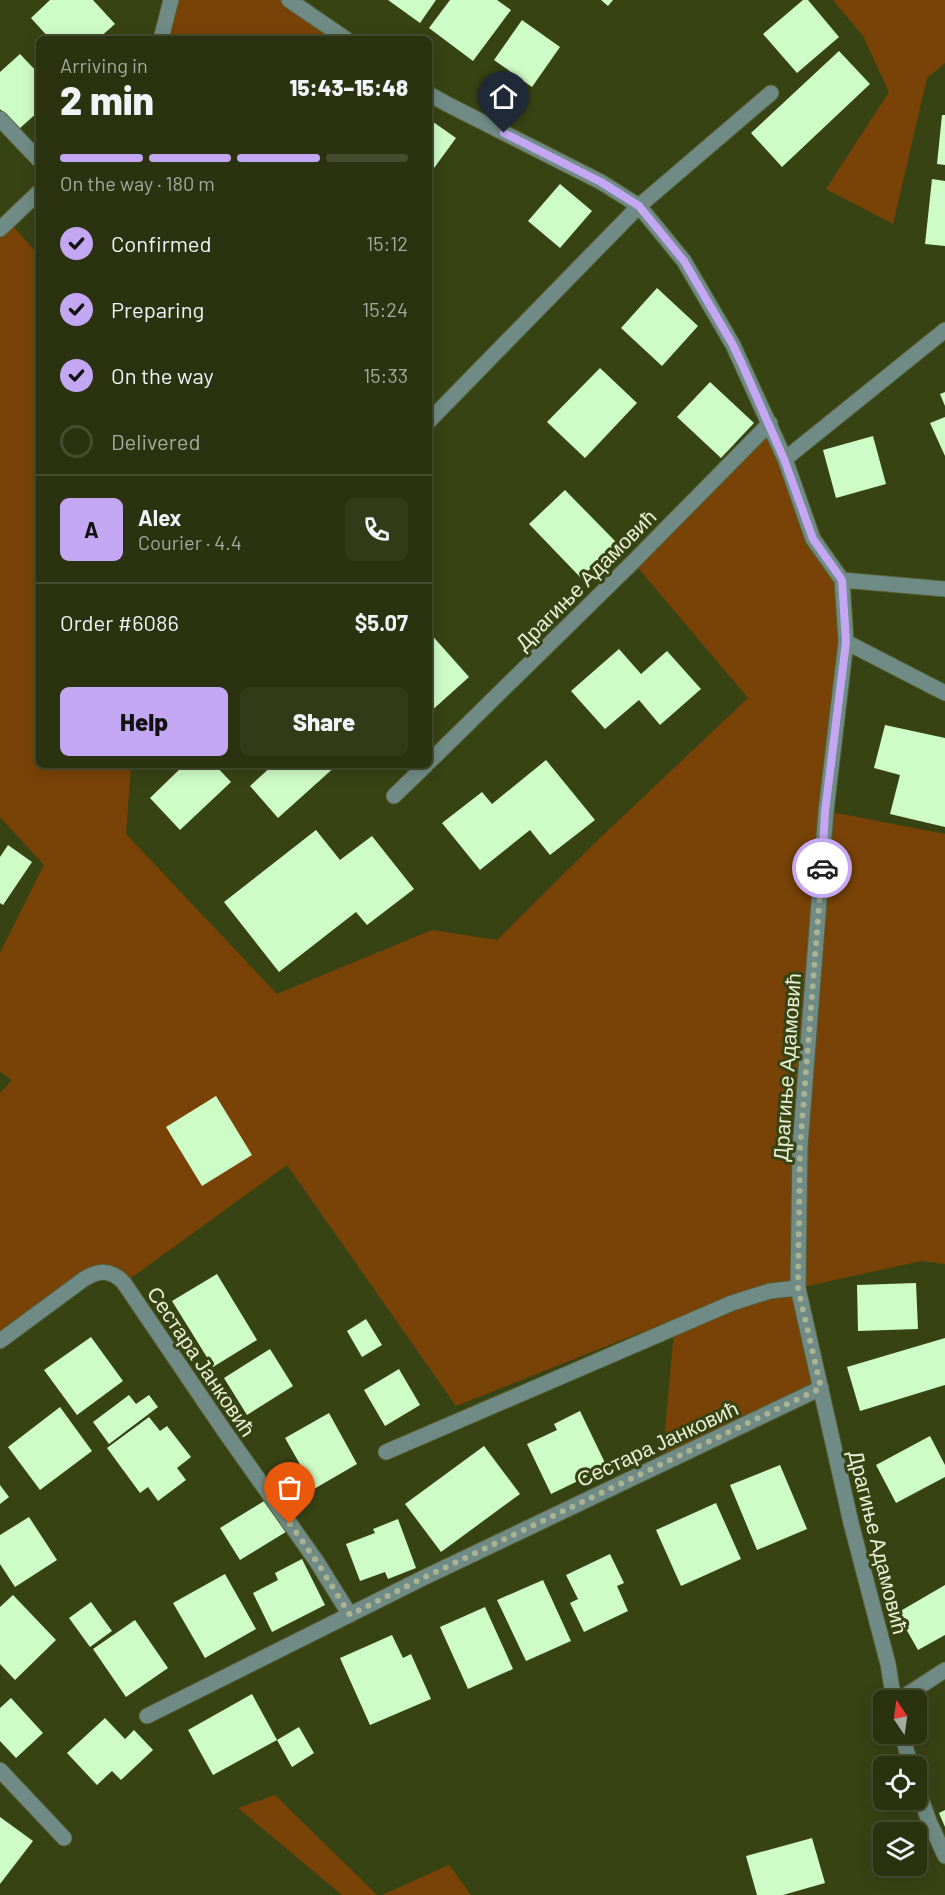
<!DOCTYPE html>
<meta charset="utf-8">
<style>
body{margin:0;font-family:Barlow,sans-serif;background:#323a18;color:#f1f3f6;height:100vh;display:flex;flex-direction:column;font-size:22px;white-space:nowrap}
*{box-sizing:border-box;margin:0}
p{font-size:20px;color:#a5aa9e}
.icon{flex:none;width:33px;height:33px;fill:none;stroke:currentColor;stroke-width:2;stroke-linecap:round;stroke-linejoin:round}
.map{position:relative;flex:1;overflow:hidden}
.side{position:absolute;left:36px;top:36px;width:396px;height:732px;display:flex;flex-direction:column;background:#2a320f;border-radius:9px;box-shadow:0 3px 15px #0003,0 0 0 2px #464d2f}
.side>*{flex:none}
.needle{width:39px;rotate:347deg}
.controls{position:absolute;left:873px;top:1690px;display:grid;gap:12px}
.controls a{display:grid;place-items:center;width:54px;height:54px;border-radius:9px;background:#2a320f;box-shadow:0 3px 15px #0003,0 0 0 2px #464d2f;font-size:30px}
.pin{position:absolute;display:grid;place-items:center;width:51px;height:51px;color:#fff;margin:-62px -26px;border-radius:50% 50% 50% 0;rotate:-45deg;box-shadow:0 0 6px #0007}
.pin .icon{rotate:45deg}
.courier{position:absolute;display:grid;place-items:center;width:60px;height:60px;margin:-30px;border:4px solid #c3a7f2;border-radius:50%;background:#fff;color:#222;box-shadow:0 2px 8px #0007}
.headline em{font-style:normal;font-weight:800}
.headline div{display:flex;flex-direction:column-reverse}
.headline{display:flex;align-items:center;justify-content:space-between;height:102px;padding:0 24px}
h1{font-size:39px;font-weight:800;line-height:45px}
.bar{display:grid;grid-template-columns:repeat(4,1fr);gap:9px 6px;align-content:center;height:72px;padding:0 24px}
.bar i{height:8px;border-radius:4px;background:#464d2f}
.bar .on{background:#c3a7f2}
.bar p{grid-column:span 4}
.line{display:flex;align-items:center;gap:15px;padding:0 24px;border-top:2px solid #464d2f}
.line div{flex:1}
.round{display:grid;place-items:center;flex:none;width:63px;height:63px;border-radius:9px;background:#323a18}
ol{padding:0 24px;list-style:none}
li{display:flex;align-items:center;gap:18px;height:66px}
li p{margin-inline-start:auto}
li .icon{padding:6px;border-radius:50%;background:#c3a7f2;color:#111;stroke-width:4}
li:last-child{color:#a5aa9e}
li i{width:33px;height:33px;border:3px solid #464d2f;border-radius:50%}
.primary-button{display:flex;gap:12px;margin-top:auto;padding:12px 24px}
.primary-button a{flex:1;height:69px;border-radius:9px;background:#c3a7f2;color:#111;font-size:24px;font-weight:800;line-height:69px;text-align:center}
.primary-button a+a{background:#323a18;color:#f1f3f6}
.map>svg:first-child{display:block}
</style>
<div class="map">
<svg width="945" height="1895" viewBox="0 0 945 1895">
<rect width="100%" height="100%" fill="#384314"/>
<path fill="#794307" d="M171 0H289L346 39H161Z
M833 0H945V63L927 78 893 224 826 189 889 92 863 36Z
M8 221 39 255V579L36 583 39 586V765H131L126 834 277 994 432 930 497 940 600 838 748 698 633 562 770 423 842 580 844 619 826 811 945 834V1264L921 1261 798 1288 821 1388 662 1464 675 1319 456 1406 287 1165 124 1283 107 1272 0 1341V1093L12 1080 0 1072V953L44 865 0 817V229Z
M275 1795 377 1895H342L238 1808Z
M449 1865 471 1895H382Z"/>
<path fill="#cefcc6" d="M50 0H93L115 24 98 39H50L31 18Z
M388 0H436L420 23Z
M450 0H497L511 10 473 61 429 28Z
M601 0H613L608 6Z
M803 0H808L839 37 797 73 763 34Z
M522 20 560 47 532 87 494 60Z
M839 51 870 84 782 167 751 133Z
M20 54 39 74V111L19 129 0 109V72Z
M942 115H945V165L937 164Z
M429 119 456 138 429 175Z
M932 179 945 181V246L925 244Z
M560 184 592 211 560 248 528 221Z
M657 288 698 326 662 366 621 328Z
M600 368 637 403 585 458 547 422Z
M710 382 754 423 721 458 677 417Z
M945 392V406L940 394Z
M945 417V456L930 423Z
M873 436 886 484 836 498 823 450Z
M565 490 617 543 581 578 529 524Z
M429 632 469 677 429 713Z
M619 649 641 674 667 651 701 689 660 725 639 700 605 729 571 691Z
M885 725 945 738V827L890 814 900 775 874 768Z
M546 760 595 820 550 855 530 830 480 870 442 823 482 792 492 804Z
M184 765H215L231 782 180 830 150 798Z
M273 765H337L278 818 250 786Z
M316 830 340 860 372 836 414 889 367 925 356 912 279 972 224 902Z
M8 845 32 862 3 905 0 903V857Z
M216 1096 252 1155 202 1186 166 1127Z
M217 1274 257 1340 213 1367 172 1301Z
M916 1283 918 1329 858 1331 857 1285Z
M366 1319 382 1345 362 1357 347 1331Z
M91 1337 123 1381 77 1415 44 1370Z
M945 1338V1385L860 1411 847 1367Z
M270 1349 293 1386 247 1415 224 1378Z
M399 1369 420 1405 385 1426 364 1390Z
M129 1395 136 1404 149 1395 158 1407 109 1444 93 1422Z
M60 1407 92 1451 40 1490 8 1447Z
M580 1411 607 1467 551 1494 527 1444 557 1430 554 1424Z
M329 1413 357 1464 314 1489 285 1438Z
M149 1417 160 1431 167 1426 191 1457 177 1468 186 1480 158 1501 148 1487 140 1493 107 1448Z
M930 1436 945 1465V1477L896 1503 876 1465Z
M484 1446 520 1494 441 1552 405 1504Z
M780 1465 807 1529 757 1550 730 1485Z
M0 1485 9 1497 0 1504Z
M269 1498 289 1530 240 1560 220 1528Z
M716 1503 741 1559 681 1586 656 1530Z
M29 1517 57 1560 15 1587 0 1564V1535Z
M398 1519 416 1568 388 1579 385 1572 360 1581 346 1544 375 1533 373 1529Z
M610 1554 624 1583 617 1586 628 1611 584 1632 570 1603 578 1599 566 1575Z
M302 1559 325 1605 272 1632 253 1593 278 1580 275 1573Z
M225 1574 256 1629 205 1658 173 1603Z
M543 1580 571 1641 526 1661 497 1600Z
M945 1585V1635L918 1650 897 1613Z
M13 1595 56 1640 15 1680 0 1664V1607Z
M91 1602 112 1631 90 1647 69 1618Z
M485 1607 513 1669 468 1689 440 1627Z
M135 1620 168 1668 126 1697 93 1649Z
M392 1635 403 1658 411 1654 431 1699 370 1725 340 1658Z
M252 1694 277 1740 213 1775 188 1730Z
M11 1698 43 1733 16 1758 0 1741V1708Z
M105 1718 125 1739 134 1730 153 1750 121 1780 112 1771 97 1785 67 1753Z
M299 1727 314 1753 292 1767 277 1740Z
M945 1810V1827L939 1813Z
M0 1817 33 1841 0 1884Z
M812 1838 825 1883 783 1895H757L746 1856Z"/>
<g fill="none" stroke-linecap="round" stroke-linejoin="round">
<g stroke="#545f33" stroke-width="17">
<path id="minor" d="M289 0 346 39
M161 39 171 0
M429 94 447 104 601 182 639 206 684 261 733 345 785 459 813 539 842 580 846 642 826 811 800 1147 798 1288 851 1523 888 1664 894 1701
M0 119 39 160
M0 229 39 192
M429 421 639 206 771 93
M785 459 945 330
M842 580 945 589
M846 642 945 693
M429 762 633 562 770 423
M394 796 426 765
M0 1341 84 1279C99 1270 111 1269 124 1283L223 1429 317 1562 350 1615
M386 1452 732 1303 770 1291 798 1288
M897 1701 945 1670
M147 1716 421 1579 821 1388
M902 1734 911 1767
M0 1770 64 1838
M916 1785 929 1821 945 1856"/>
</g>
<use href="#minor" stroke="#708b85" stroke-width="15"/>
</g>
<g fill="none" stroke-linecap="round" stroke-linejoin="round">
<path stroke="#aab391" stroke-width="6" stroke-dasharray="0 10.8" d="M290 1524 317 1562 350 1615 421 1579 821 1388 798 1288 800 1148 822 868"/>
<path stroke="#c3a7f2" stroke-width="8" d="M504 133 601 182 639 206 684 261 733 345 742 364 784 459 813 539 842 580 846 642 825 812 822 868"/>
</g>
<g text-anchor="middle" dominant-baseline="central" stroke-width="6" stroke-linejoin="round" paint-order="stroke">
<g font-size="21" fill="#e7efd5" stroke="#384314">
<text transform="translate(585 579) rotate(-45)">Драгиње Адамовић</text>
<text transform="translate(786 1067) rotate(-86)">Драгиње Адамовић</text>
<text transform="translate(202 1361) rotate(56)">Сестара Јанковић</text>
<text transform="translate(657 1443) rotate(-25)">Сестара Јанковић</text>
<text transform="translate(879 1542) rotate(76)">Драгиње Адамовић</text>
</g>
</g>
</svg>
<div class="controls">
<a><svg class="needle" viewBox="-14 -14 28 28"><path d="M0-13l5 13h-10z" fill="#e53935"/><path d="M0 13l5-13h-10z" fill="#a5aa9e"/></svg></a>
<a><svg class="icon" aria-label="locate" viewBox="0 0 24 24"><circle cx="12" cy="12" r="6"/><path d="M12 2v4M12 18v4M2 12h4M18 12h4"/></svg></a>
<a><svg class="icon" aria-label="layers" viewBox="0 0 24 24"><path d="M12 4l9 5-9 5-9-5zM3 14l9 5 9-5"/></svg></a>
</div>
<div class="pin" style="left:290px;top:1524px;background:#ea580c"><svg class="icon" aria-label="bag" viewBox="0 0 24 24"><path d="M5 8h14l-1 12H6zM9 8a3 3 0 0 1 6 0"/></svg></div>
<div class="pin" style="left:504px;top:133px;background:#1f2937"><svg class="icon" aria-label="home" viewBox="0 0 24 24"><path d="M3 11l9-7 9 7M6 9v11h12V9"/></svg></div>
<div class="courier" style="left:822px;top:868px"><svg class="icon" aria-label="car" viewBox="0 0 24 24"><path d="M5 17H2v-5l4-1 3-4h7l3 4 3 1v5h-3M9 17h6M6 11h13"/><circle cx="7" cy="17" r="2"/><circle cx="17" cy="17" r="2"/></svg></div>
<section class="side">
<div class="headline"><div><h1>2 min</h1><p>Arriving in</p></div><em>15:43–15:48</em></div>
<div class="bar"><i class="on"></i><i class="on"></i><i class="on"></i><i></i><p>On the way · 180 m</p></div>
<ol>
<li><svg class="icon" aria-label="check" viewBox="0 0 24 24"><path d="M5 12l5 5 9-10"/></svg>Confirmed<p>15:12</p></li>
<li><svg class="icon" aria-label="check" viewBox="0 0 24 24"><path d="M5 12l5 5 9-10"/></svg>Preparing<p>15:24</p></li>
<li><svg class="icon" aria-label="check" viewBox="0 0 24 24"><path d="M5 12l5 5 9-10"/></svg>On the way<p>15:33</p></li>
<li><i></i>Delivered</li>
</ol>
<div class="line" style="height:108px"><b class="round" style="background:#c3a7f2;color:#111">A</b><div><b>Alex</b><p>Courier · 4.4</p></div><a class="round"><svg class="icon" aria-label="phone" viewBox="0 0 24 24"><path d="M5 4h4l2 5-3 2q2 4 5 5l2-3 5 2v4C11 20 4 13 5 4z"/></svg></a></div>
<div class="line" style="height:78px"><div>Order #6086</div><b>$5.07</b></div>
<div class="primary-button"><a>Help</a><a>Share</a></div>
</section>
</div>
